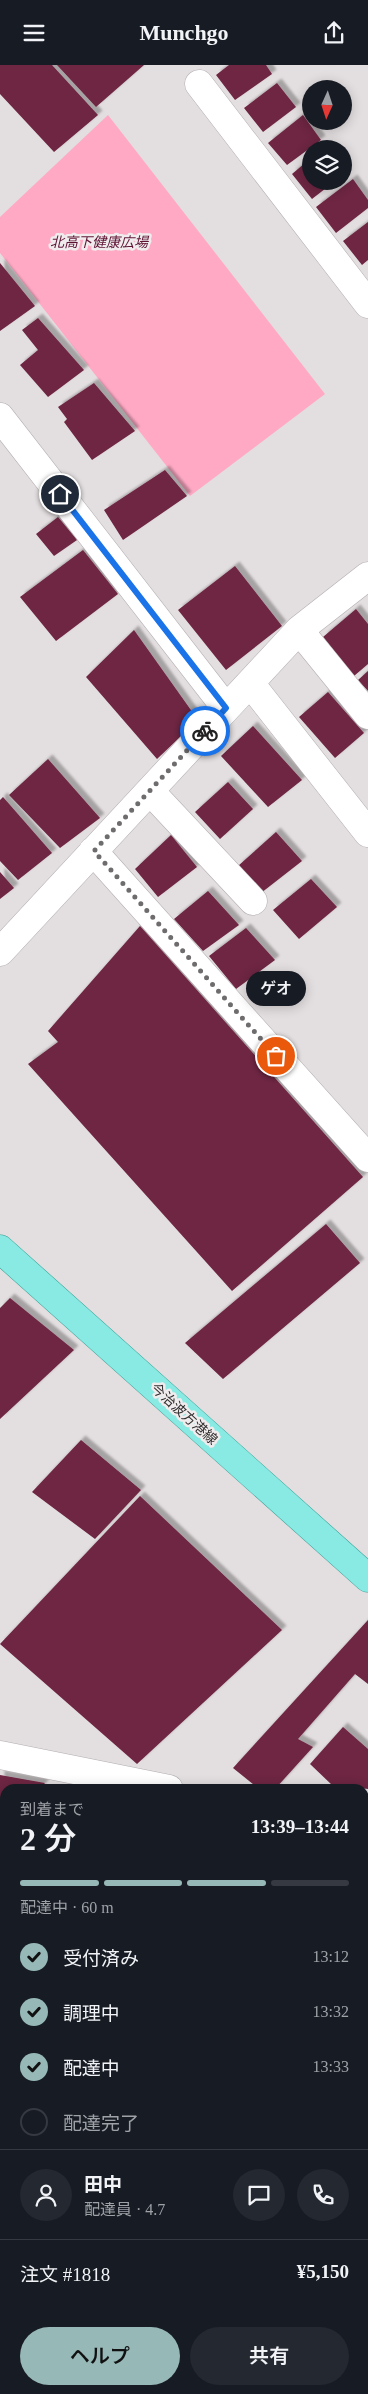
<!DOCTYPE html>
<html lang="ja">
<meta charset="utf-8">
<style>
body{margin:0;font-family:"Times New Roman","Noto Sans JP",serif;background:#242831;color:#f1f3f6;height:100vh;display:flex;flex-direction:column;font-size:19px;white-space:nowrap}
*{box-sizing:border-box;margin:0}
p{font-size:16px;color:#9ea1a6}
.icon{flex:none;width:28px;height:28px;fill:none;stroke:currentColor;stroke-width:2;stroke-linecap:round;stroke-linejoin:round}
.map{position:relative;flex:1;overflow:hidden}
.details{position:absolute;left:0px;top:1719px;width:369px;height:611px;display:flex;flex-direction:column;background:#171b24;border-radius:15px 15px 0 0;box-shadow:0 2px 12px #0003}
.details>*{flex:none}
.needle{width:32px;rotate:183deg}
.buttons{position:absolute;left:302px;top:15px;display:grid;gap:10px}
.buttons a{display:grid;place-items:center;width:50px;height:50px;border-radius:50%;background:#171b24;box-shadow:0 2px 12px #0003;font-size:25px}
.pin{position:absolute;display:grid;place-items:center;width:42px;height:42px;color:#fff;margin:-21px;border:2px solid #fff;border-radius:50%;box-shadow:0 1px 5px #0007}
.courier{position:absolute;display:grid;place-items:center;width:50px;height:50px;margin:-25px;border:4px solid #1a73e8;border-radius:50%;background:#fff;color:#222;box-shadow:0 1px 6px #0007}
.bubble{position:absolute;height:35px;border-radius:18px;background:#171b24;box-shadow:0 2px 12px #0003;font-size:16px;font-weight:600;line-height:35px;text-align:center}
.overview em{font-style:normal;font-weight:600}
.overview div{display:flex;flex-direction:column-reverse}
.overview{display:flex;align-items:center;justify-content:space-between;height:85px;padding:0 20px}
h1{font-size:32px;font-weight:600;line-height:38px}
.bar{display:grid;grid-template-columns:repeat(4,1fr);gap:8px 5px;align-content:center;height:60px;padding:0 20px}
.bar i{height:6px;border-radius:4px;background:#363941}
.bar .current{background:#96b8b7}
.bar p{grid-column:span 4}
.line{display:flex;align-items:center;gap:12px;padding:0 20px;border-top:1px solid #363941}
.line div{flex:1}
.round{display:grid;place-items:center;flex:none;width:52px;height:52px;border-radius:26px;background:#242831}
ol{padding:0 20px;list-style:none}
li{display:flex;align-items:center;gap:15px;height:55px}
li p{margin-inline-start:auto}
li .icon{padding:5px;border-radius:50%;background:#96b8b7;color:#111;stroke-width:4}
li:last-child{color:#9ea1a6}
li i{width:28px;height:28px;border:2px solid #363941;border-radius:50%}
.action{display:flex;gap:10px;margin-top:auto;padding:10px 20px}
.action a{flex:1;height:58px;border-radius:30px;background:#96b8b7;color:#111;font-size:20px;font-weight:600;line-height:58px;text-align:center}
.action a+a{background:#242831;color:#f1f3f6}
header{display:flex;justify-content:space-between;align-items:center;height:65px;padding:0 20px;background:#171b24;font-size:22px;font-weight:600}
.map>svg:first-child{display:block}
</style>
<header><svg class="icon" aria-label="menu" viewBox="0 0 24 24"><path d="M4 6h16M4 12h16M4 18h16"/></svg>Munchgo<svg class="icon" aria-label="share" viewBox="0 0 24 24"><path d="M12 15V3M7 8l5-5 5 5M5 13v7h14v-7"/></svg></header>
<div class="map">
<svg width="368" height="2329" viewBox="0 0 368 2329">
<defs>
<filter id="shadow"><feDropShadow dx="4.5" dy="-4.5" stdDeviation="1" flood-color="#0004"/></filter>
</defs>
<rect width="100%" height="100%" fill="#e3dedf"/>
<path fill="#ffa9c5" d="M108 50 325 329 190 431 0 188V152Z"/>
<path fill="#6e2542" filter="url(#shadow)" d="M0 0H52L98 50 54 87 0 29Z
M57 0H144L96 42Z
M229 0H266L272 9 235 35 216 10Z
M277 18 296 42 263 67 244 43Z
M303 50 321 75 287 100 268 78Z
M311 93V116H335L312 134 292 109Z
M353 114 368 135V143L336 168 316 142Z
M368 157V195L362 200 343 176Z
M0 198 35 241 0 266Z
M38 253 84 305 48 332 20 300 38 285 22 265Z
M94 318 135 366 92 395 64 357 67 354 58 342Z
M165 405 187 431 123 475 104 445Z
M58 452 77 475 54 491 36 469Z
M83 485 118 529 56 576 20 532Z
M235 501 282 561 226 605 178 545Z
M356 544 368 559V599L354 611 323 572Z
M134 565 198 655 157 694 86 612Z
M368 606V626L358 615Z
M328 627 364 668 335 693 299 652Z
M253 661 302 715 268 742 221 691Z
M48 694 100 753 60 783 9 730Z
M228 717 253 744 220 774 195 747Z
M3 732 52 788 18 815 0 796V735Z
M276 767 302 796 261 828 238 801Z
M171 770 197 802 158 832 135 804Z
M0 807 14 823 0 834Z
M311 814 337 842 299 874 273 845Z
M208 826 239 860 203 886 174 854Z
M140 861 363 1112 232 1226 28 999 58 977 48 966Z
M246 863 275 895 236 924 209 891Z
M326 1159 360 1198 223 1314 185 1278Z
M10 1233 74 1285 0 1354V1243Z
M81 1375 141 1425 95 1474 32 1427Z
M140 1431 282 1565 137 1699 0 1579Z
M368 1555V1619L355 1609 298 1674 313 1682 275 1724H259L233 1703Z
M343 1662 368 1684V1724L332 1720 310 1699Z
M0 1710 45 1718 40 1724H5V1761L3 1763 0 1761Z
M0 1772 5 1777V1797L0 1802Z
M368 1814V1892L364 1888V1818Z
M0 1882 5 1887V1938L0 1943Z
M364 2099 368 2104V2118L364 2122Z
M364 2196 368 2201V2231L364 2235Z
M5 2216V2278L0 2281V2220Z
M366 2317 368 2329H350L355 2325H364V2319Z
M5 2320V2325H53L55 2327 92 2325 95 2329H0V2323Z
M188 2325H216L220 2329H183Z
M285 2325H302L305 2329H280Z"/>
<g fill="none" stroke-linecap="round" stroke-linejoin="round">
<g stroke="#b4afb1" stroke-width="29">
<path id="minor" d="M199 19 368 239
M0 352 226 643
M299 565 368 650
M250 618 368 768
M150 726 253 836
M93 786 368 1093
M0 887 299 565 368 511
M0 1690 169 1724
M364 1763 368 1764
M0 1837 5 1832
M364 1994 368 1990
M364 2056 368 2060
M364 2177 368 2181
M0 2301 5 2298"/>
</g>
<g stroke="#369f97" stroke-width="29">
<path id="major" d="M0 1184 368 1513"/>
</g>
<use href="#minor" stroke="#fff" stroke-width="28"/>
<use href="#major" stroke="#88eae2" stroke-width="28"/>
</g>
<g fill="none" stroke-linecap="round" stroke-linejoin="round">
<path stroke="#6f6c6d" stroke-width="5" stroke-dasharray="0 9" d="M205 666 94 786 276 991"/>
<path stroke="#1a73e8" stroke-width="6" d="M60 429 226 643 205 666"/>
</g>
<g text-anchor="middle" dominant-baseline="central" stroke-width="5" stroke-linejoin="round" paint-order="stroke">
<g font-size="14" font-style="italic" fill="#5e1334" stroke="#f0ebec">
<text x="99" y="177">北高下健康広場</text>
</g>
<g font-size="14" fill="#312f2f" stroke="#f0ebec">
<text transform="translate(184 1349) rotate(42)">今治波方港線</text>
</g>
</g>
</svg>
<div class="buttons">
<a><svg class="needle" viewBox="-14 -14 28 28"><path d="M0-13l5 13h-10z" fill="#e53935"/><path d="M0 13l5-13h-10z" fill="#9ea1a6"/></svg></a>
<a><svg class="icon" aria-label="layers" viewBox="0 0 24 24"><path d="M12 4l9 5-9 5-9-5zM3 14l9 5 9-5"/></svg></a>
</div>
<div class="pin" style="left:276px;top:991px;background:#ea580c"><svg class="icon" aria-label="bag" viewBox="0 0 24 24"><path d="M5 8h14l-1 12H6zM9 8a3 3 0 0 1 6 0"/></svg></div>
<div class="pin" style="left:60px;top:429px;background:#1f2937"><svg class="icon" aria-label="home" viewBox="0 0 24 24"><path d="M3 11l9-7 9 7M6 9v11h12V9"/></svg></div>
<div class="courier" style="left:205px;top:666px"><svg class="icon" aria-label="bike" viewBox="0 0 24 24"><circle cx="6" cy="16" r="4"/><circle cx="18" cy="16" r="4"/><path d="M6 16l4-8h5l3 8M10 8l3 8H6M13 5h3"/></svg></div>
<div class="bubble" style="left:246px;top:906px;width:60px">ゲオ</div>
<section class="details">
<div class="overview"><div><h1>2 分</h1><p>到着まで</p></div><em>13:39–13:44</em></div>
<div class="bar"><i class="current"></i><i class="current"></i><i class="current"></i><i></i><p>配達中 · 60 m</p></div>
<ol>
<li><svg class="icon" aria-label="check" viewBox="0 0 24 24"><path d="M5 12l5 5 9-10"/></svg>受付済み<p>13:12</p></li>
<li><svg class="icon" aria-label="check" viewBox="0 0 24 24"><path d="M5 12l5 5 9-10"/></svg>調理中<p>13:32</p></li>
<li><svg class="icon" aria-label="check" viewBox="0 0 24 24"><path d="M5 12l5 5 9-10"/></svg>配達中<p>13:33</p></li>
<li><i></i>配達完了</li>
</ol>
<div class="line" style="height:90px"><a class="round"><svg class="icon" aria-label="person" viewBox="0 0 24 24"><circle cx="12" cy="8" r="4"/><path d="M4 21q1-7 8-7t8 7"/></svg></a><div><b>田中</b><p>配達員 · 4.7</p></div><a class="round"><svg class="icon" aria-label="chat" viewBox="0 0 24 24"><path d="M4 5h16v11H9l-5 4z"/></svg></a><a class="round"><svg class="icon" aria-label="phone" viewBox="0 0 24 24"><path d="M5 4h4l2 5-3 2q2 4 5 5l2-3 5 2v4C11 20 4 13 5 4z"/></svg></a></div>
<div class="line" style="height:65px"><div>注文 #1818</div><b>¥5,150</b></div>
<div class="action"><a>ヘルプ</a><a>共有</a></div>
</section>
</div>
